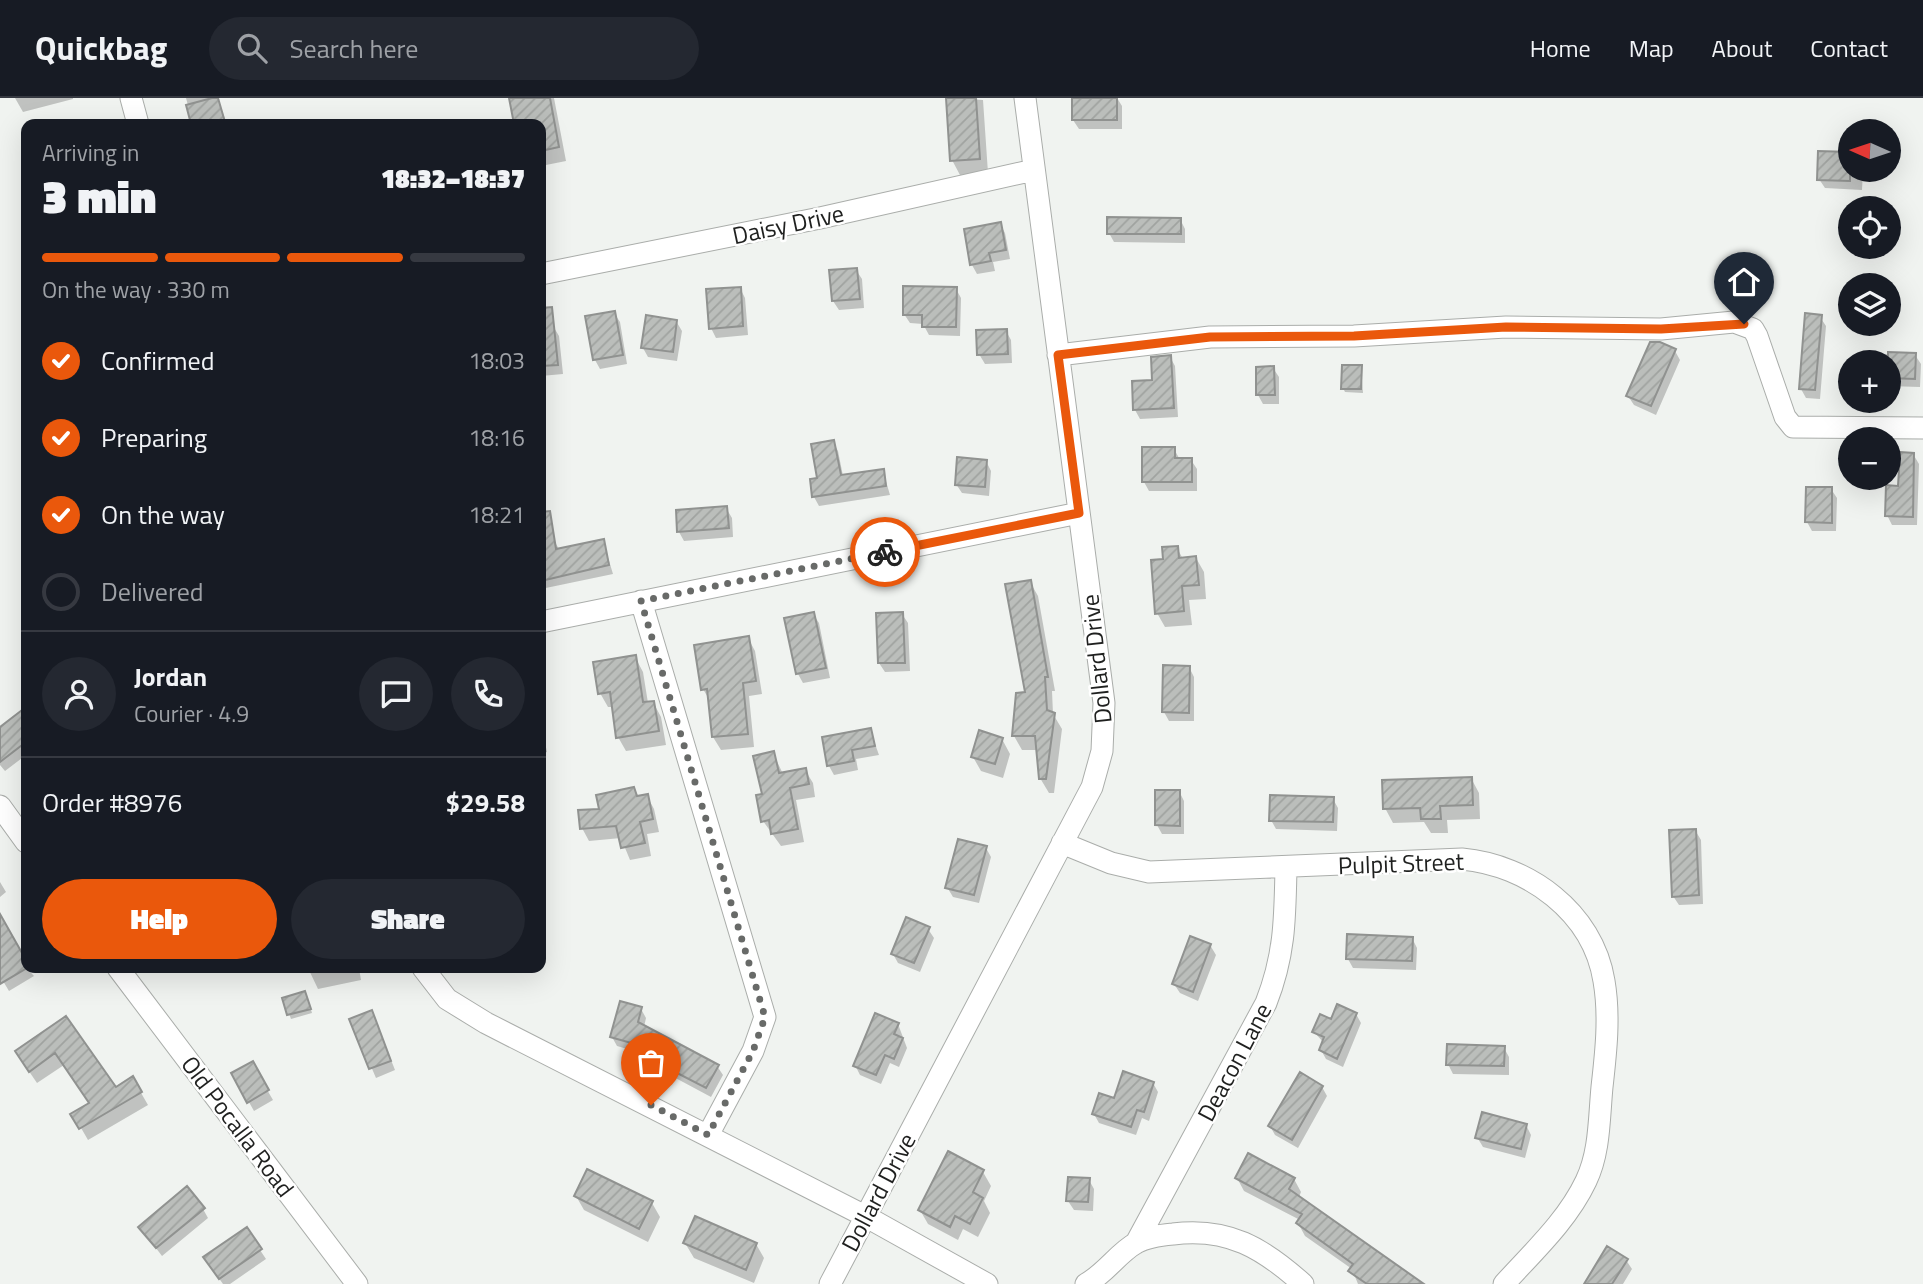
<!DOCTYPE html>
<meta charset="utf-8">
<style>
body{margin:0;font-family:"Titillium Web",sans-serif;background:#242831;color:#f1f3f6;height:100vh;display:flex;flex-direction:column;font-size:26px;white-space:nowrap}
*{box-sizing:border-box;margin:0}
p{font-size:23px;color:#9ea1a6}
.icon{flex:none;width:38px;height:38px;fill:none;stroke:currentColor;stroke-width:2;stroke-linecap:round;stroke-linejoin:round}
.map{position:relative;flex:1;overflow:hidden}
.sheet{position:absolute;left:21px;top:21px;width:525px;height:854px;display:flex;flex-direction:column;background:#171b24;border-radius:14px;box-shadow:0 7px 28px #0002}
.sheet>*{flex:none}
.needle{width:46px;rotate:273deg}
.controls{position:absolute;left:1838px;top:21px;display:grid;gap:14px}
.controls a{display:grid;place-items:center;width:63px;height:63px;border-radius:50%;background:#171b24;box-shadow:0 7px 28px #0002;font-size:35px}
.pin{position:absolute;display:grid;place-items:center;width:60px;height:60px;color:#fff;margin:-72px -30px;border-radius:50% 50% 50% 0;rotate:-45deg;box-shadow:0 0 7px #0007}
.pin .icon{rotate:45deg}
.courier{position:absolute;display:grid;place-items:center;width:70px;height:70px;margin:-35px;border:5px solid #ea580c;border-radius:50%;background:#fff;color:#222;box-shadow:0 2px 9px #0007}
.overview em{font-style:normal;font-weight:800}
.overview div{display:flex;flex-direction:column-reverse}
.overview{display:flex;align-items:center;justify-content:space-between;height:119px;padding:0 21px}
h1{font-size:46px;font-weight:800;line-height:52px}
.bar{display:grid;grid-template-columns:repeat(4,1fr);gap:10px 7px;align-content:center;height:84px;padding:0 21px}
.bar i{height:9px;border-radius:5px;background:#363941}
.bar .selected{background:#ea580c}
.bar p{grid-column:span 4}
.line{display:flex;align-items:center;gap:18px;padding:0 21px;border-top:2px solid #363941}
.line div{flex:1}
.round{display:grid;place-items:center;flex:none;width:74px;height:74px;border-radius:37px;background:#242831}
ol{padding:0 21px;list-style:none}
li{display:flex;align-items:center;gap:21px;height:77px}
li p{margin-inline-start:auto}
li .icon{padding:7px;border-radius:50%;background:#ea580c;color:#fff;stroke-width:4}
li:last-child{color:#9ea1a6}
li i{width:38px;height:38px;border:4px solid #363941;border-radius:50%}
.primary-button{display:flex;gap:14px;margin-top:auto;padding:14px 21px}
.primary-button a{flex:1;height:80px;border-radius:42px;background:#ea580c;color:#fff;font-size:28px;font-weight:800;line-height:80px;text-align:center}
.primary-button a+a{background:#242831;color:#f1f3f6}
header{display:flex;align-items:center;gap:42px;box-sizing:border-box;height:98px;padding:0 35px;background:#171b24;border-bottom:2px solid #363941}
header strong{font-size:33px}
nav{display:flex;gap:38px;margin-inline-start:auto;font-size:24px}
.search{width:490px;height:63px;background:#242831;display:flex;align-items:center;gap:18px;box-sizing:border-box;padding:0 24px;border-radius:38px;color:#9ea1a6;font-size:26px}
.map>svg:first-child{display:block}
</style>
<header>
<strong>Quickbag</strong>
<div class="search"><svg class="icon" aria-label="search" viewBox="0 0 24 24"><circle cx="10" cy="10" r="6"/><path d="M15 15l6 6"/></svg>Search here</div>
<nav><a>Home</a><a>Map</a><a>About</a><a>Contact</a></nav>
</header>
<div class="map">
<svg width="1923" height="1186" viewBox="0 0 1923 1186">
<defs>
<pattern id="building-hatch" width="6" height="6" patternUnits="userSpaceOnUse" patternTransform="scale(1.75)"><rect width="6" height="6" fill="#bbbebb"/><path d="M-1 1l2-2M0 6l6-6M5 7l2-2" fill="none" stroke="#a0a3a0"/></pattern>
</defs>
<rect width="100%" height="100%" fill="#f0f3f0"/>
<path fill="#0003" d="M15 0H73V1L23 14Z
M186 0H217L227 26H193Z
M511 0H554L566 63 541 68V26H516Z
M947 0 983 2 988 75 960 77 952 62Z
M1073 0H1117L1122 8V31H1079L1073 22Z
M1850 72H1863L1862 92 1825 90 1819 81Z
M1180 121 1185 131V145L1114 144 1109 135Z
M1000 126 1005 135 1010 161 993 164 995 173 977 176 972 167 966 133Z
M856 172 862 181 864 210 839 212 833 203Z
M740 190 745 200 748 237 716 240 711 230Z
M956 191 961 200 960 238 929 237 923 226 910 225 904 216Z
M614 215 620 224 627 266 600 271 595 262Z
M1820 219 1826 228 1820 301 1806 300 1801 291Z
M676 223 682 233 677 263 648 259 643 250Z
M553 228 559 238 563 276 541 278V230Z
M1006 233 1011 242 1012 265 985 266 979 256Z
M1675 253 1680 262 1656 317 1634 307 1628 298Z
M1876 256 1915 257 1921 266 1920 289 1888 288V264H1876Z
M1170 259 1175 268 1178 319 1140 321 1135 312 1134 285 1154 284Z
M1361 269 1363 295 1345 294 1343 290Z
M1273 270 1279 279V306H1263L1258 297Z
M833 344 838 353 843 378 883 373 890 397 819 408 814 399Z
M1174 351 1179 360 1191 362 1197 371V393H1149L1144 384Z
M1913 356 1919 366 1917 427H1892L1887 417Z
M986 363 991 373 989 398 962 395 956 386Z
M1831 391 1837 400 1836 433H1812L1807 424Z
M726 410 732 420 733 439 684 443 679 434 678 414Z
M553 441 559 451 603 443 613 476 541 491V445Z
M1177 450 1183 461 1196 460 1204 474 1206 501 1189 502 1192 527 1165 529 1157 515 1165 462Z
M1030 484 1038 498 1055 593H1052L1053 616 1062 631 1054 695H1049L1040 680 1038 652H1022L1014 638 1027 596Z
M813 516 819 525 830 580 803 585 798 576 787 521Z
M902 516 908 525 910 573 885 574 879 565Z
M748 540 755 553 762 596 749 598 754 649 721 652 713 639 710 603 703 591Z
M635 559 643 574 648 605 653 604 661 619 666 647 626 653 618 639 614 609H608L600 595Z
M1189 569 1194 579V623H1169L1164 614Z
M21 616 26 623V657L5 673 0 667V631Z
M541 626 547 654 541 656Z
M870 632 879 657 856 661 858 672 834 677 829 668 824 640Z
M1002 641 1010 656 1003 680 981 673 973 659Z
M773 655 783 676 805 672 813 685 815 699 796 702 804 744 781 748 763 723 764 698Z
M1471 680 1479 695 1480 721 1447 722 1448 735H1431L1424 724 1393 725 1385 710Z
M633 691 639 700 647 698 654 711 659 734 647 736 651 758 630 762 621 740 589 743 582 730Z
M1179 693 1184 703V736H1162L1157 727Z
M1333 701 1338 710 1337 733 1276 731 1271 722Z
M1695 732 1701 742 1703 806 1679 807 1673 798Z
M986 750 991 759 979 805 953 799 947 789Z
M0 784 6 794 0 799Z
M928 831 934 840 920 874 898 865 893 856Z
M1412 840 1417 850 1416 872 1353 870 1348 861Z
M0 842 34 878 9 893 0 878Z
M1210 847 1216 857 1198 903 1180 895 1174 886Z
M308 870H359L361 882 318 891Z
M307 899 312 915 291 921 284 901Z
M641 911 646 920 644 929 717 968 723 977 711 999 655 969 651 958 617 948 612 939Z
M1356 916 1361 925 1343 969 1326 961 1321 952 1324 945 1314 934 1332 923Z
M66 920 115 991 133 981 148 1007 88 1042 73 1016 90 1006 64 967 37 985 24 966Z
M351 922 376 924 395 972 376 980Z
M898 926 907 950 899 969 890 965 881 986 860 977 855 967Z
M1504 950 1509 959V977L1453 976 1448 966Z
M252 966 273 1002 254 1013 233 976Z
M1153 985 1158 994 1149 1023 1142 1020 1136 1037 1099 1025 1094 1016Z
M1322 989 1327 998 1298 1050 1275 1037 1270 1028Z
M1526 1027 1531 1037 1525 1060 1483 1049 1477 1039Z
M948 1056 983 1074 991 1088 984 1103 990 1115 978 1139 963 1131 958 1142 928 1126 920 1112Z
M1237 1080 1294 1081 1301 1094 1299 1099 1421 1186H1358L1352 1171 1305 1138 1298 1125 1300 1122 1244 1093Z
M1089 1082 1094 1091 1093 1113 1074 1112 1068 1103Z
M576 1098 652 1105 660 1119 648 1144 584 1112Z
M203 1111 208 1120 162 1158 140 1129Z
M246 1131 266 1161 230 1186H223L211 1169Z
M685 1145 756 1146 764 1160 754 1185 694 1160Z
M1626 1162 1632 1171 1623 1186H1586Z"/>
<path fill="url(#building-hatch)" stroke="#909290" stroke-width="2" d="M212 0H218L225 24 191 26 186 7Z
M509 0H550L559 49 541 53V26H514Z
M946 0H976L980 61 950 63Z
M1072 0H1117V22H1072Z
M1818 53 1850 54V83L1817 82Z
M1107 119 1181 120V136H1107Z
M1001 124 1006 152 989 155 991 163 970 167 964 131Z
M857 170 860 201 832 203 829 172Z
M903 188 957 189 956 229H922V217H903Z
M741 189 743 228 709 231 706 191Z
M552 209 558 267 541 268V210Z
M615 213 623 257 593 262 585 218Z
M1805 215 1822 217 1815 292 1799 291Z
M646 217 677 222 673 254 641 250Z
M1007 231 1008 256 977 257 976 232Z
M1650 244H1660L1676 251 1651 308 1626 298Z
M1888 254 1916 255 1915 281 1888 280Z
M1171 257 1174 310 1133 312 1132 283 1152 282 1151 259Z
M1342 267H1362L1361 291H1341Z
M1274 268 1275 297H1256V269Z
M834 342 841 377 884 371 886 388 812 399 810 381 817 380 811 346Z
M1142 349H1175V360H1192V384H1142Z
M1900 354 1914 355 1913 419 1885 418 1886 387 1898 388Z
M957 359 987 362 985 389 955 387Z
M1806 389H1832V425L1805 424Z
M727 408 729 430 677 434 676 412Z
M550 413 556 451 604 441 609 467 541 483V414Z
M1178 448 1179 460 1196 458 1199 487 1182 488 1184 513 1155 516 1151 462 1163 461 1162 449Z
M1031 482 1048 579H1045L1047 612 1055 615 1046 681H1039L1035 638H1012L1016 595 1025 594 1005 486Z
M814 514 826 570 796 576 784 520Z
M903 514 905 565H878L876 515Z
M749 538 756 583 743 585 748 636 712 639 707 591 701 592 694 547Z
M636 557 643 604 654 603 659 633 616 640 610 594 598 596 593 564Z
M1163 567 1190 568 1189 615 1162 614Z
M26 609V644L0 664V629Z
M871 630 875 648 852 652 854 663 827 668 822 639Z
M979 632 1003 640 995 666 971 659Z
M774 653 779 675 806 670 809 686 790 690 798 731 771 736 769 722 761 724 756 697 762 696 753 658Z
M1472 679 1473 707 1440 708 1441 721H1421L1420 710 1383 711 1382 682Z
M634 689 637 698 648 696 653 721 640 724 645 745 621 750 616 728 580 731 578 712 599 711 596 697Z
M1155 692H1180V728L1155 727Z
M1270 697 1334 699 1333 724 1269 723Z
M1696 731 1699 797 1672 799 1669 732Z
M958 741 987 748 974 797 945 790Z
M0 816 26 862 27 870 0 886Z
M906 819 930 829 914 865 891 856Z
M1347 836 1413 839 1412 863 1346 861Z
M1190 838 1211 846 1193 894 1172 886Z
M305 893 311 911 287 917 282 900Z
M620 903 642 909 638 924 719 967 706 990 648 960 653 951 610 939Z
M1337 906 1357 915 1337 961 1319 952 1324 939 1312 934 1320 916 1331 921Z
M372 912 391 963 369 971 349 921Z
M875 915 899 925 894 936 903 940 894 961 885 957 876 977 853 968Z
M66 918 116 989 133 978 142 994 79 1031 70 1016 89 1005 55 955 29 974 15 953Z
M1447 946 1505 948 1504 968 1446 967Z
M253 963 269 992 247 1005 231 975Z
M1123 973 1154 984 1144 1014 1137 1012 1131 1029 1092 1016 1099 995 1114 1000Z
M1300 974 1323 988 1292 1042 1268 1028Z
M1482 1014 1527 1026 1521 1051 1475 1040Z
M948 1053 984 1072 973 1094 983 1100 970 1126 955 1118 950 1129 918 1112Z
M1248 1055 1295 1080 1289 1091 1424 1186H1367L1348 1173 1353 1166 1296 1125 1302 1116 1235 1080Z
M587 1071 653 1103 639 1131 574 1098Z
M1068 1079 1090 1080 1088 1104 1066 1103Z
M187 1088 205 1110 156 1150 138 1129Z
M695 1118 757 1145 746 1172 683 1145Z
M247 1129 262 1151 219 1181 203 1159Z
M1607 1148 1628 1161 1612 1186H1584Z"/>
<g fill="none" stroke-linecap="round" stroke-linejoin="round">
<g stroke="#aaadaa" stroke-width="23">
<path id="minor" d="M131 0 138 26
M541 176 820 120 1034 72
M1058 257 1210 239 1354 238 1506 229 1661 231 1734 224 1753 231 1757 238 1785 319 1793 329 1923 330
M641 503 765 919 753 953 708 1037
M541 524 1079 415
M0 708 26 744
M1062 745 1111 765 1149 774 1462 761C1528 767 1593 814 1604 883 1610 918 1606 954 1602 989 1599 1020 1600 1054 1586 1083 1567 1123 1533 1154 1504 1186
M118 870 357 1186
M423 870 447 901 486 925 865 1118 987 1186
M1136 1145 1266 905C1285 857 1285 820 1286 769
M830 1186 1092 689 1102 653 1104 605 1025 0
M1086 1186C1106 1175 1118 1155 1136 1145 1146 1139 1162 1137 1173 1136 1228 1129 1263 1150 1303 1186"/>
</g>
<use href="#minor" stroke="#fff" stroke-width="21"/>
</g>
<g fill="none" stroke-linecap="round" stroke-linejoin="round">
<path stroke="#686a68" stroke-width="7" stroke-dasharray="0 12.6" d="M651 1007 708 1037 753 953 765 919 641 503 885 454"/>
<path stroke="#ea580c" stroke-width="9" d="M885 454 1079 415 1058 257 1210 239 1354 238 1506 229 1661 231 1744 226"/>
</g>
<g text-anchor="middle" dominant-baseline="central" stroke-width="5" stroke-linejoin="round" paint-order="stroke">
<g font-size="24" fill="#1f201f" stroke="#fff">
<text transform="translate(788 126) rotate(-12)">Daisy Drive</text>
<text transform="translate(1096 561) rotate(-96)">Dollard Drive</text>
<text transform="translate(1401 765) rotate(-2)">Pulpit Street</text>
<text transform="translate(1234 964) rotate(-62)">Deacon Lane</text>
<text transform="translate(238 1028) rotate(53)">Old Pocalla Road</text>
<text transform="translate(878 1094) rotate(-62)">Dollard Drive</text>
</g>
</g>
</svg>
<div class="controls">
<a><svg class="needle" viewBox="-14 -14 28 28"><path d="M0-13l5 13h-10z" fill="#e53935"/><path d="M0 13l5-13h-10z" fill="#9ea1a6"/></svg></a>
<a><svg class="icon" aria-label="locate" viewBox="0 0 24 24"><circle cx="12" cy="12" r="6"/><path d="M12 2v4M12 18v4M2 12h4M18 12h4"/></svg></a>
<a><svg class="icon" aria-label="layers" viewBox="0 0 24 24"><path d="M12 4l9 5-9 5-9-5zM3 14l9 5 9-5"/></svg></a>
<a>+</a>
<a>−</a>
</div>
<div class="pin" style="left:651px;top:1007px;background:#ea580c"><svg class="icon" aria-label="bag" viewBox="0 0 24 24"><path d="M5 8h14l-1 12H6zM9 8a3 3 0 0 1 6 0"/></svg></div>
<div class="pin" style="left:1744px;top:226px;background:#1f2937"><svg class="icon" aria-label="home" viewBox="0 0 24 24"><path d="M3 11l9-7 9 7M6 9v11h12V9"/></svg></div>
<div class="courier" style="left:885px;top:454px"><svg class="icon" aria-label="bike" viewBox="0 0 24 24"><circle cx="6" cy="16" r="4"/><circle cx="18" cy="16" r="4"/><path d="M6 16l4-8h5l3 8M10 8l3 8H6M13 5h3"/></svg></div>
<section class="sheet">
<div class="overview"><div><h1>3 min</h1><p>Arriving in</p></div><em>18:32–18:37</em></div>
<div class="bar"><i class="selected"></i><i class="selected"></i><i class="selected"></i><i></i><p>On the way · 330 m</p></div>
<ol>
<li><svg class="icon" aria-label="check" viewBox="0 0 24 24"><path d="M5 12l5 5 9-10"/></svg>Confirmed<p>18:03</p></li>
<li><svg class="icon" aria-label="check" viewBox="0 0 24 24"><path d="M5 12l5 5 9-10"/></svg>Preparing<p>18:16</p></li>
<li><svg class="icon" aria-label="check" viewBox="0 0 24 24"><path d="M5 12l5 5 9-10"/></svg>On the way<p>18:21</p></li>
<li><i></i>Delivered</li>
</ol>
<div class="line" style="height:126px"><a class="round"><svg class="icon" aria-label="person" viewBox="0 0 24 24"><circle cx="12" cy="8" r="4"/><path d="M4 21q1-7 8-7t8 7"/></svg></a><div><b>Jordan</b><p>Courier · 4.9</p></div><a class="round"><svg class="icon" aria-label="chat" viewBox="0 0 24 24"><path d="M4 5h16v11H9l-5 4z"/></svg></a><a class="round"><svg class="icon" aria-label="phone" viewBox="0 0 24 24"><path d="M5 4h4l2 5-3 2q2 4 5 5l2-3 5 2v4C11 20 4 13 5 4z"/></svg></a></div>
<div class="line" style="height:91px"><div>Order #8976</div><b>$29.58</b></div>
<div class="primary-button"><a>Help</a><a>Share</a></div>
</section>
</div>
